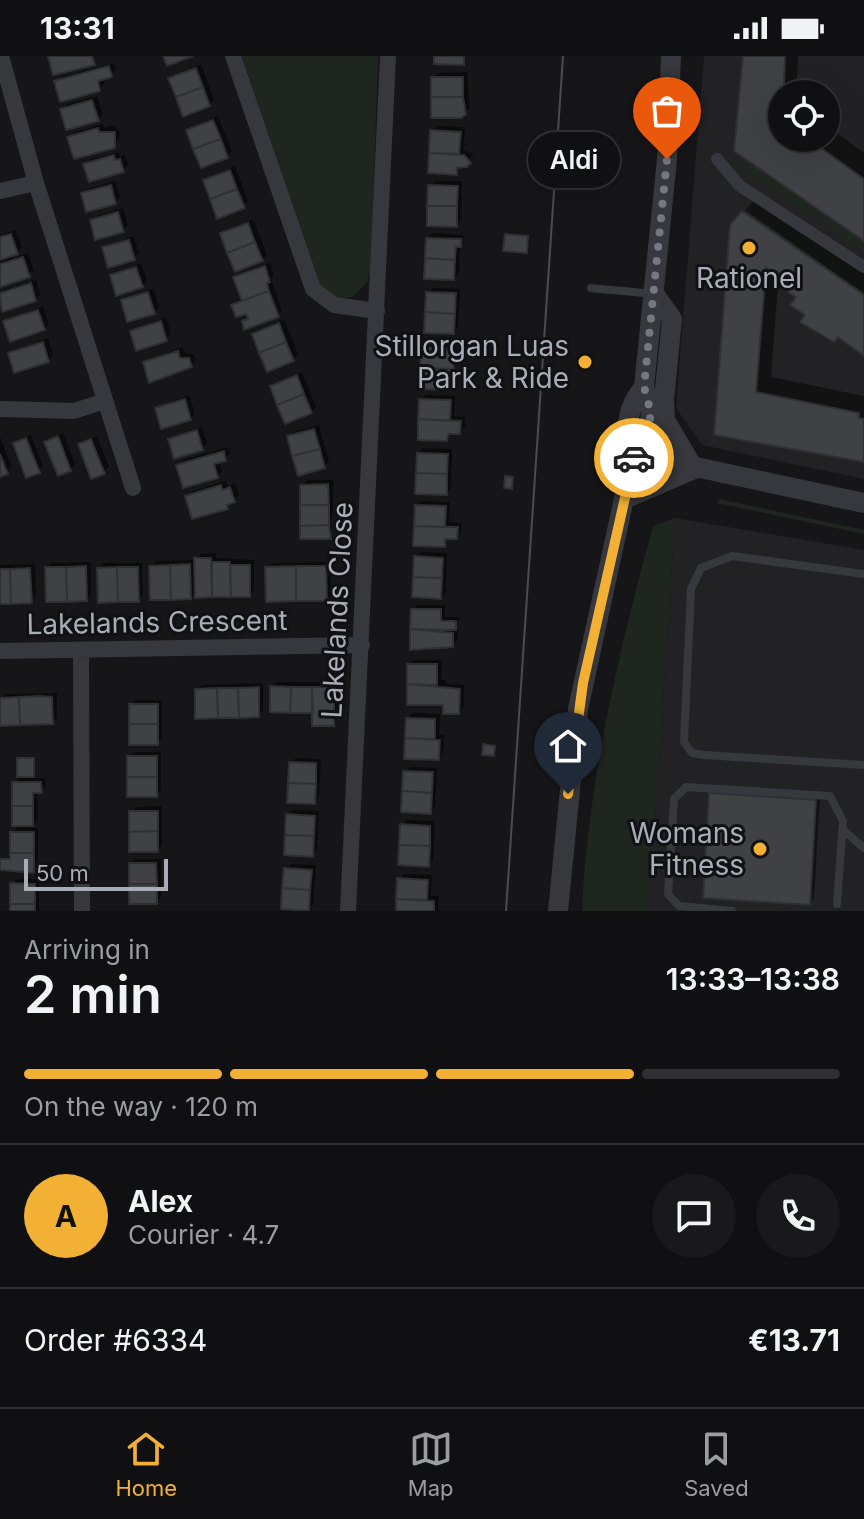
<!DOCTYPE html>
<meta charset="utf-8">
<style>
body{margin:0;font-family:Inter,sans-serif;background:#19191b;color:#f1f3f6;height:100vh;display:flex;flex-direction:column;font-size:30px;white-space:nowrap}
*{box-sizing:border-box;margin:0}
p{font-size:26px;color:#9c9d9f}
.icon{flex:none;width:44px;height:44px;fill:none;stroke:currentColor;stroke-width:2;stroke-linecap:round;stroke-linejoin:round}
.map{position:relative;height:855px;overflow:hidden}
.drawer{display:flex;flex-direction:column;background:#101012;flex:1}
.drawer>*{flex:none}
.controls{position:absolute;left:768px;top:24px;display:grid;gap:16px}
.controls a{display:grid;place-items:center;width:72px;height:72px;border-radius:50%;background:#101012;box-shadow:0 8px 32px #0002,0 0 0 2px #303032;font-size:40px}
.scale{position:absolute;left:24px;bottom:20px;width:144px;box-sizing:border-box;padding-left:8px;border:4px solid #a8adb8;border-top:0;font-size:22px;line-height:28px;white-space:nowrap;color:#a8adb8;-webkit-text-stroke:6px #111113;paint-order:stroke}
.pin{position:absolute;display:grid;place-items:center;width:68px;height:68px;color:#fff;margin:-82px -34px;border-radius:50% 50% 50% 0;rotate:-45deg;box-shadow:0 0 8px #0007}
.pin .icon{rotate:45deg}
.courier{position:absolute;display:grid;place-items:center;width:80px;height:80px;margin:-40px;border:6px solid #f2b134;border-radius:50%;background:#fff;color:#222;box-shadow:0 2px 10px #0007}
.bubble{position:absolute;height:56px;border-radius:28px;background:#101012;box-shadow:0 8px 32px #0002,0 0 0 2px #303032;font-size:26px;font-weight:600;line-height:56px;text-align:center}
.headline em{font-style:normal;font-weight:600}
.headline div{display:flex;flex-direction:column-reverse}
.headline{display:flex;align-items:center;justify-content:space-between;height:136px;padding:0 24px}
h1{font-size:52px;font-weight:600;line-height:60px}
.bar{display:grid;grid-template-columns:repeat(4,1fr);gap:12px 8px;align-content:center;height:96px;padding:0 24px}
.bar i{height:10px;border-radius:6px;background:#303032}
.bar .active{background:#f2b134}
.bar p{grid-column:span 4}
.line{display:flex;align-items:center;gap:20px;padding:0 24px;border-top:2px solid #303032}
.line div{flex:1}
.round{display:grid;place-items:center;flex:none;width:84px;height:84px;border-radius:42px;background:#19191b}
.status{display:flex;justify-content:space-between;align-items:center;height:56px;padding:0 40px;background:#101012;direction:ltr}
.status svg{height:22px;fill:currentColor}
.tabs{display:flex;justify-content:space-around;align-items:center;height:112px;border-top:2px solid #303032;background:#101012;font-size:22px;color:#9c9d9f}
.tabs a{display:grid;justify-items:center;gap:4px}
.tabs .active{color:#f2b134}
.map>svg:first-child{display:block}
</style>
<div class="status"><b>13:31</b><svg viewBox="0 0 49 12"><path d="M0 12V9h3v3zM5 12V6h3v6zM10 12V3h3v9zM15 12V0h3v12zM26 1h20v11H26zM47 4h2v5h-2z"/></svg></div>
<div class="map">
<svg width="864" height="855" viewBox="0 0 864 855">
<rect width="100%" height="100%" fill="#161618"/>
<path fill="#222225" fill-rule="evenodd" d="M704 0H864V423L702 389 676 352ZM782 38H826V82H782Z
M675 462 864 494V855H649Z"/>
<path fill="#1e261f" d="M242 0H378L371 211 367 226 353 241 338 243 318 227Z
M746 103 864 185V197L743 113Z
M771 167H787L806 187C829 186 840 212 855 222L864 221V239L770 174Z
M719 443 864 474V478L717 447Z
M675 462 649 855H582C588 724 619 596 653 470Z"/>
<path fill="#0007" d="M745 0H798L796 38H782V82H826V69L864 97V182L736 94Z
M114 7 116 14 103 21 104 28 99 33 56 26 61 21Z
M201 8 214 44 209 49 171 23Z
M467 16 470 52 465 57 433 22 438 17Z
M97 40 103 58 98 63 62 54 67 48Z
M218 60 232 95 227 100 188 74Z
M103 68 104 72 114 69 121 78 114 90 70 82 75 76Z
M437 70 465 71 463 94 474 98 456 116 430 115 432 75Z
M119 96 120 101 125 99 128 109 123 114 86 108 91 103Z
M235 110 248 145 243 150 205 124Z
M115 125 120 141 115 146 83 138 88 133Z
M435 125H462L461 164 456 169 430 130Z
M759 140 864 213V237L745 154Z
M123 152 128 169 123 174 92 165 97 160Z
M744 155V159L864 242V297L807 258 791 222 779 216 771 321 864 340V406L716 377 732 170Z
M253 163 267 199 262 204 222 178Z
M16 174 22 192 11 203 28 197 34 215 0 228V179Z
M433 177 465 179 460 189 459 217 454 222 428 182Z
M509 177 529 179 528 193 507 179Z
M134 180 139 197 134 202 104 192Z
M270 206 274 219 271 222 282 255 277 260 244 266 249 261 247 255 233 249 243 242 235 222Z
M141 207 147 225 142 230 112 220Z
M36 224 40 238 35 243 3 254 0 237 3 234Z
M153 232 159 251 154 256 123 245Z
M433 232 460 233 458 271 453 276 428 237Z
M43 250 49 268 44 273 6 266Z
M166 261 171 278 166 283 132 276Z
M284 263 298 298 293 303 254 278Z
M48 282 53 299 48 304 10 297Z
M428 287 456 288 458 306 455 310 454 327 449 332 421 331 423 292Z
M182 291 185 297 194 298 196 304 191 309 145 306Z
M302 316 316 351 311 356 272 330Z
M189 339 195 358 190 363 157 352Z
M426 339 455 340 454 360 465 361V371L460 376H452L446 383 421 344Z
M319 369 329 406 324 411 289 381 294 376Z
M202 370 207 387 202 392 170 384Z
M63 377 75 408 70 413 47 386Z
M31 379 43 410 38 415 15 388Z
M97 380 109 411 104 416 80 389Z
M0 381 12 411 0 419Z
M228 391 230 398 219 405 222 415 217 420 178 409 183 404Z
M424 392 452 393 451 432 446 437 419 397Z
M307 424H333V462L327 468H332L330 481 302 430Z
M226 425 227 430 235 428 239 439 227 451 188 440 193 435Z
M422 445 450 446 449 466 462 467 461 476 456 481H449L444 489 417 450Z
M421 496 447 497 446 536 441 541 415 501Z
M216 497V502L254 504V534L249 539 196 540V536L191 541 151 510 156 505 196 504 201 498Z
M91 506V538L86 543 47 512 52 507Z
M331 506V538L326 543 267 512 272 507Z
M104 507H142L143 539 138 544 99 512Z
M35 508 36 540 31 545 0 546V509Z
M418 549H445V561H460L454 573H458L457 584 452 589 412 592 413 554Z
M414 604H442L441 624H446V628L464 629V651L459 656 445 647H409V609Z
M277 626H338V663L333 668 272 631Z
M263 627V654L258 659 197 634 202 629Z
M57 637V661L52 666 0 643 6 638Z
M136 644H162V682L157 687 131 649Z
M413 657 440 658 439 679H444L443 697 438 702 406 701 408 662Z
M134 696H161V734L156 739 129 701Z
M21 701H35V717L30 722H45L46 730 37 735 38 763 29 772H38V810L33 815 1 804 12 799V777L21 768 14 727 22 719Z
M296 702 321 703 319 741 314 746 291 707Z
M410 711 437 712 435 751 430 756 405 716Z
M716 733 820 739 814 842 809 847 711 738Z
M162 750V789L157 794 131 756 136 751Z
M293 754 319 755 317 794 312 799 288 759Z
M407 764 435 765 433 804 428 809 402 769Z
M136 803H161V841L156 846 131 808Z
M291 808 316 809 313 848 308 853 286 813Z
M404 818 432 819 431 840H439L438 855H398L399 823Z
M17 823H39V855H12V828Z"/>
<path fill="#404145" stroke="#303034" stroke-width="2" d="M48 0H92L95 9 53 19Z
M163 0H193L167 10Z
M434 0H464V9L434 8Z
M743 0H785L782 82H807L864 123V185L734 95Z
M109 10 112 21 98 25 100 35 60 46 54 25Z
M196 12 203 31 176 41 168 22Z
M431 21H463V41H431Z
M203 31 210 50 183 61 176 41Z
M431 41H463L466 58 461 62H431Z
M92 44 99 65 66 74 60 53Z
M213 64 221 83 193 93 186 74Z
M98 72 99 76H115V92L74 103 67 81Z
M430 74 461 76 459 98 429 97Z
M221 83 228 102 201 112 193 93Z
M429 97 464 99 471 107 467 111 457 112V119L428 117Z
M114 99 115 104 120 103 124 116 89 126 83 108Z
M230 114 237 133 210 143 203 124Z
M111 129 116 148 86 156 81 137Z
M428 129 458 130 457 150H427Z
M237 133 245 152 217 163 210 143Z
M427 150H457V171L427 170Z
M742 155 864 239V300L838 281 834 286 800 266 805 259 790 249 796 241 782 232 788 222 766 212 756 336 859 357V362L864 363V406L714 379 730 169Z
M118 156 124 176 95 184 90 164Z
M248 167 255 186 227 197 220 177Z
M11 178 18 198 0 204V181Z
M505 178 528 180 527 197 503 195Z
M426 182 461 183V191H456L455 204 425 202Z
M129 184 135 204 108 212 102 191Z
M255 186 263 205 235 216 227 197Z
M23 201 30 221 0 231V208Z
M425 202 455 204 454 224 424 223Z
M265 210 270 226 267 227 269 235 242 245 233 221Z
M136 211 143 231 116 240 110 219Z
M31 227 36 245 2 256 0 237Z
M269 235 279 261 244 274 242 265 248 263 246 258 236 261 231 249Z
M148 236 155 258 127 266 121 244Z
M426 236 456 237 455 258 425 256Z
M38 254 45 274 10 286 3 265Z
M425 256 455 258 454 278 424 277Z
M161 265 167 285 136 295 130 275Z
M279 267 286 286 259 297 252 278Z
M43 286 49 306 14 317 8 297Z
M286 286 294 305 267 316 259 297Z
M421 291 452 293 454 313 420 312Z
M178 295 180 302H189L192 311 149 327 143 306Z
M420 312 451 313 450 334 419 333Z
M297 319 304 338 277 349 270 330Z
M304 338 312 357 285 368 277 349Z
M185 343 191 364 161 373 155 352Z
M419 343 451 344 450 365 418 363Z
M418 363 461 365 460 378H448L447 385 418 384Z
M314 373 320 393 292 400 287 380Z
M197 374 203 394 174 403 168 383Z
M58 380 71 415 58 420 44 386Z
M26 382 40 417 26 422 13 387Z
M91 383 105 418 91 423 78 388Z
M320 393 325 412 298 420 292 400Z
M224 395 226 405 214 408 218 422 183 432 176 409Z
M417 397 448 398 447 418 416 417Z
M0 398 8 418 0 421Z
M416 417 447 418V439L415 438Z
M505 420 513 421 512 433 504 432Z
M328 428 329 449H300V429Z
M221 429 222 434 230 431 235 446 227 449 228 453 192 463 185 440Z
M300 449H329V469L300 470Z
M415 449 446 450 445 471 414 470Z
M329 469 331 483H300V470Z
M414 470 458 471 457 483H445V491L413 490Z
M414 500 443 502 442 522 413 521Z
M194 502H211L212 541 195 542Z
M212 506H230L231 541H212Z
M190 508 191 543 171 544 170 509Z
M170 509 171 544H150L149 510Z
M230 509H250V541H231Z
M86 510 87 545 67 546 66 511Z
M296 510V545L266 546 265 511Z
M296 510H326L327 545H296Z
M45 511H66L67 546H46Z
M117 511 118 546 98 547 97 512Z
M117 511H138L139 546H118Z
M30 512 32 547 11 548 10 513Z
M0 513H10L11 548H0Z
M413 521 442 522 441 543 412 541Z
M411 553H441V565H456V574L410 573Z
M410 573 453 577V591L410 594Z
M407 608H437V629L407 628Z
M407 628 460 633 459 658H443V649H407Z
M270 630 291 631 290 657 270 656Z
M259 631V661L239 662 238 632Z
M291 631H312L313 657H290Z
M312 631H334V670H312Z
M217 632H238L239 662H218Z
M217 632 218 662 195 663V633Z
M40 640 52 641 53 668 20 669 19 641Z
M19 641 20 669 0 670V642Z
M129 648H158V668H129Z
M406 662 435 663V683L405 682Z
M129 668H158V689H129Z
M405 682 440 684 439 704 404 703Z
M483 688 495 690 494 700 482 699Z
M127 700H157V721H127Z
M17 702H34V721H17Z
M289 706 316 707V728L288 727Z
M403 715 433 716 432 737 402 735Z
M127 721H157V741H127Z
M12 726H41L42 737H33V750H12Z
M288 727 316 728 315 748 287 747Z
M402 735 432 737 431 758 401 756Z
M709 737 816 744 810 849 703 842Z
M12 750H33V770H12Z
M129 755H158V775L129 776Z
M286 758 315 760 314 780 285 779Z
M400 768 430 770V790L399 789Z
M158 775V796H129V776Z
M10 776H34V797H10Z
M285 779 314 780 313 801 284 799Z
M399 789 430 790 429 811 398 809Z
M10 797H34V817L0 814V803H10Z
M129 807H156L157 828H129Z
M284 812 312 814 310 834 282 832Z
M397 822 428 824 427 844 396 843Z
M10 827 35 828V848H10Z
M129 828H157V848H129Z
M282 832 310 834 309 855 281 853Z
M396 843 434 845V855H396Z
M10 848H35V855H10Z"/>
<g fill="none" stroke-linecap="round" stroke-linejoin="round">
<path stroke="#37383d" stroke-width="8" d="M591 232 654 238
M864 518 732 500 701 512 691 533 684 686 692 697 704 699 864 709
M843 774 864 792
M732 855 679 850 668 838 674 743 686 731 830 740 843 765 837 848"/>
<path stroke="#37383d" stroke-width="12" d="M717 103 740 130 864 211"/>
<path stroke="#37383d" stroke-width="16" d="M1 0 36 127 133 432
M233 0 313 233 334 249 377 255
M0 135 36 127
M0 353 74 355 105 345
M81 594 82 855
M0 595 362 589
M348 855 388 0"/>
<path stroke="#37383d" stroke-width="20" d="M655 239 672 263 664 344 665 364 694 413
M635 398 864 447
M635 398C624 372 626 353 644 331
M624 443 694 413
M558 855 578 653 630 415 650 375 651 354 644 331 667 103 671 0"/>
<path stroke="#4a4c52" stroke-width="2" d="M506 855 563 0"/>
</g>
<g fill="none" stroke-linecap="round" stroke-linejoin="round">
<path stroke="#757880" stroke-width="8" stroke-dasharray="0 14.4" d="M634 402C649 368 656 371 644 331L667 103"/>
<path stroke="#f2b134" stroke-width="10" d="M568 738 583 627 634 402"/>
</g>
<g fill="#f2b134" stroke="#111113" stroke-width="3">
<circle cx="749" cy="192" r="8"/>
<circle cx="585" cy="306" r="8"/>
<circle cx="760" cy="793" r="8"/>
</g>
<g text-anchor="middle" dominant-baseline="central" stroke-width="6" stroke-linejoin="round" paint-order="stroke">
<g font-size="28" fill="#a8adb8" stroke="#111113" text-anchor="end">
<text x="749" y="222" text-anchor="middle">Rationel</text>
<text x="569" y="290">Stillorgan Luas<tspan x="569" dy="32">Park &amp; Ride</tspan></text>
<text x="744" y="777">Womans<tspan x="744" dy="32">Fitness</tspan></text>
</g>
<g font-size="28" fill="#a8adb8" stroke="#111113">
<text transform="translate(337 554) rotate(-87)">Lakelands Close</text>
<text transform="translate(157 566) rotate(-1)">Lakelands Crescent</text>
</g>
</g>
</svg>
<div class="controls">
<a><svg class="icon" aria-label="locate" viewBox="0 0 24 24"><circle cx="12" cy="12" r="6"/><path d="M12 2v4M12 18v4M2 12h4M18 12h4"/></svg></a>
</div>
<div class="scale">50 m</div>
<div class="pin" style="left:667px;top:103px;background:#ea580c"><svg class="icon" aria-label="bag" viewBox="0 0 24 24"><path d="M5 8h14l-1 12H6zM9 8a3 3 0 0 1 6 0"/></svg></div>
<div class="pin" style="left:568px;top:738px;background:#1f2937"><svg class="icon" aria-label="home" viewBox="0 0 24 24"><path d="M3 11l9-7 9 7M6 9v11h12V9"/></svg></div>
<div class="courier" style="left:634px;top:402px"><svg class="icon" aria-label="car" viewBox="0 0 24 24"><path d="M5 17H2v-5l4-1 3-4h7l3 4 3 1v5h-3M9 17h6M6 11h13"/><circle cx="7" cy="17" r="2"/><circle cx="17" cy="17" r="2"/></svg></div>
<div class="bubble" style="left:528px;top:76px;width:92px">Aldi</div>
</div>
<section class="drawer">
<div class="headline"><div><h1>2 min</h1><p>Arriving in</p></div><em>13:33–13:38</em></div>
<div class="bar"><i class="active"></i><i class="active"></i><i class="active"></i><i></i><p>On the way · 120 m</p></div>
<div class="line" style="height:144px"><b class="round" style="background:#f2b134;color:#111">A</b><div><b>Alex</b><p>Courier · 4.7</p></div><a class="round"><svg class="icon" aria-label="chat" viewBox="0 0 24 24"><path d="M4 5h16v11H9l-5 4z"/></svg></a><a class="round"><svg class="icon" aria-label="phone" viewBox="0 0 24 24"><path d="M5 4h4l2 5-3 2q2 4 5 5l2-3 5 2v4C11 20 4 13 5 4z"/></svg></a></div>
<div class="line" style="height:104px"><div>Order #6334</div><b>€13.71</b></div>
</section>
<nav class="tabs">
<a class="active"><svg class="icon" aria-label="home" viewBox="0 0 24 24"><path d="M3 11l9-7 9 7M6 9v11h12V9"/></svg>Home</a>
<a><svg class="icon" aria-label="map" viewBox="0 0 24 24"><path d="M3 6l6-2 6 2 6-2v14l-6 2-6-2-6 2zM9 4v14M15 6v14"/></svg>Map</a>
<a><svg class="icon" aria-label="saved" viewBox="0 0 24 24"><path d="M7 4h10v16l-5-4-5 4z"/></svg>Saved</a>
</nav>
